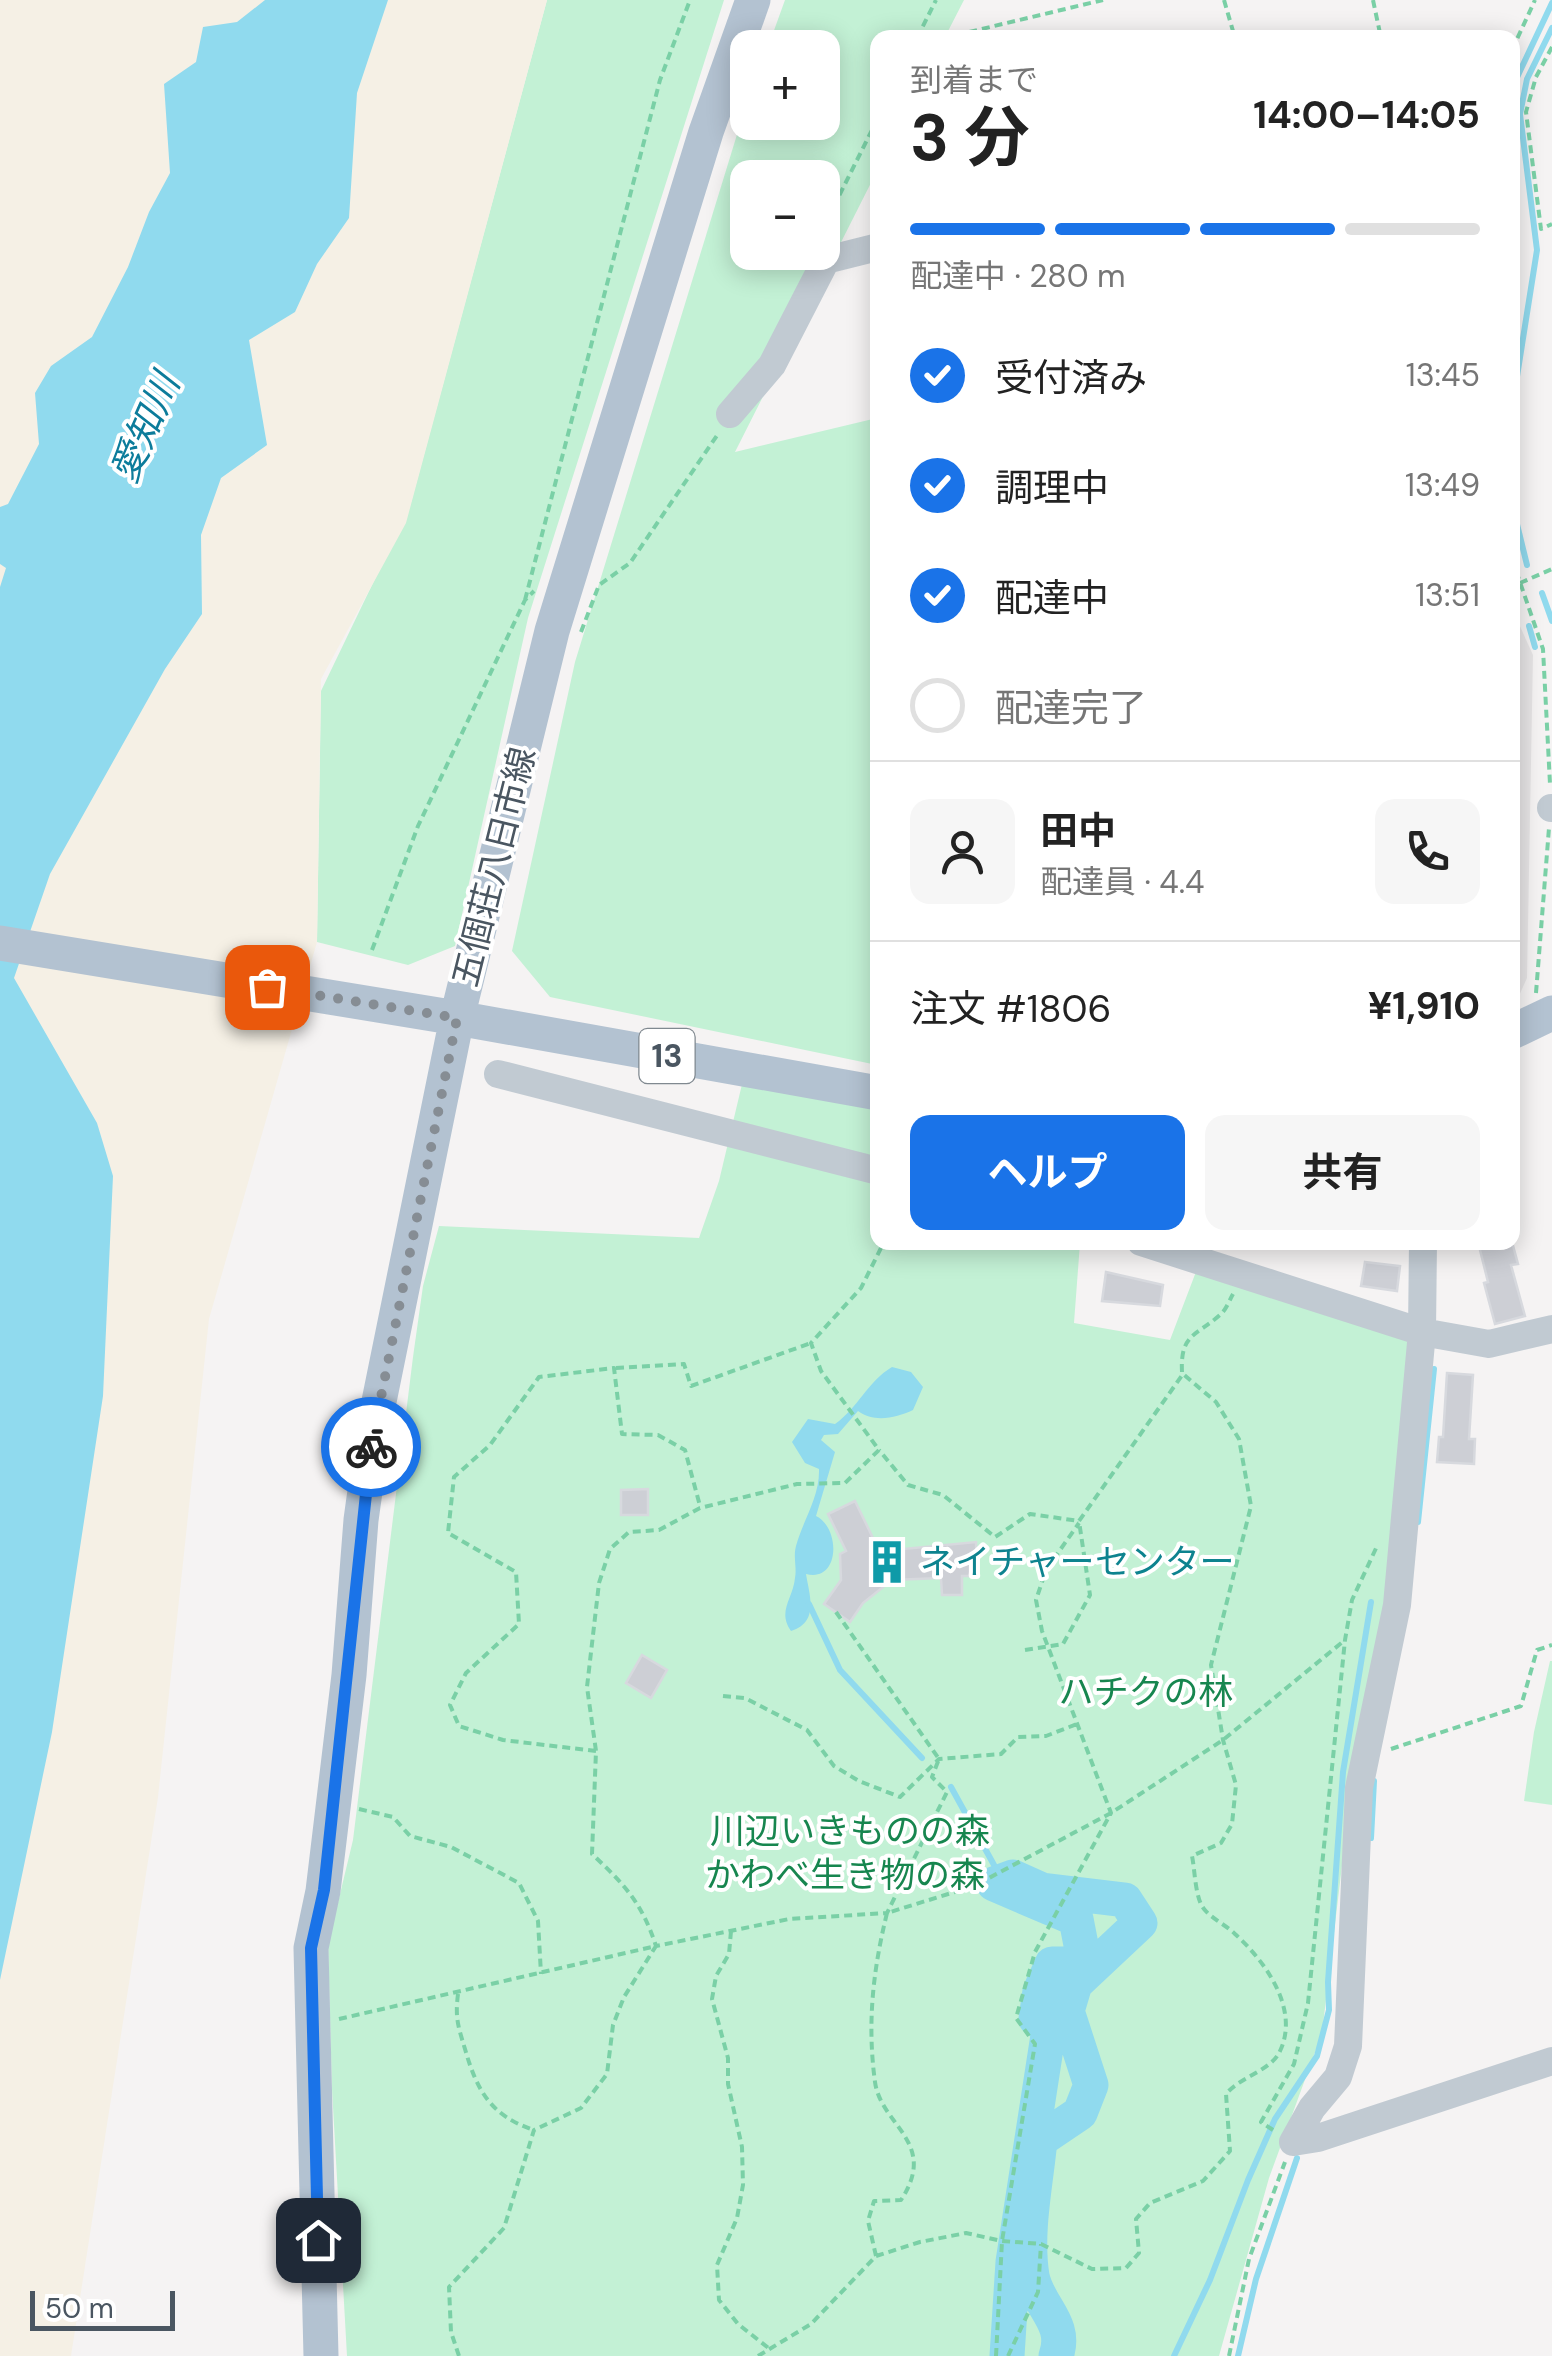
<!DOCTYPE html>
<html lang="ja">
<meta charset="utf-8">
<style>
body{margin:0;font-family:"DM Sans","Noto Sans JP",sans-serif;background:#f6f6f6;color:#222;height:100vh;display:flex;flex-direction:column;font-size:38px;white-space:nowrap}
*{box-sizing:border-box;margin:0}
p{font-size:32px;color:#767676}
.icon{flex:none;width:55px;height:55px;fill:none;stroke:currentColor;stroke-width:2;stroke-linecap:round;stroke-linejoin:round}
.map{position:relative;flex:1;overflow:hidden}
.sheet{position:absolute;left:870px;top:30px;width:650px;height:1220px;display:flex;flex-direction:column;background:#fff;border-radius:20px;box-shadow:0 5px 25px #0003}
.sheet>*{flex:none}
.controls{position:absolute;left:730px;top:30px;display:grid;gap:20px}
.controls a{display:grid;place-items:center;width:110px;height:110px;border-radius:20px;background:#fff;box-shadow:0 5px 25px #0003;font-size:50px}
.scale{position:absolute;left:30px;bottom:25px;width:145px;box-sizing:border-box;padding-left:10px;border:5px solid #4a5661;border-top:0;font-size:28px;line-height:35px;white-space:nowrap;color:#4a5661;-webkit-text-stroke:8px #fff;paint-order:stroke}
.pin{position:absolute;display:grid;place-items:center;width:85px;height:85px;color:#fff;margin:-42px;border-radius:20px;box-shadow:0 5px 15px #0006}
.courier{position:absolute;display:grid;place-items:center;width:100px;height:100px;margin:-50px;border:8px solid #1a73e8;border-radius:50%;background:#fff;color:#222;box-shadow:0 2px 12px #0007}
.overview em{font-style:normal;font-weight:700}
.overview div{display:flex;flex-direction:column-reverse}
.overview{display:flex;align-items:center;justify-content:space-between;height:170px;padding:0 40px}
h1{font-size:65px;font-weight:700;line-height:75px}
.bar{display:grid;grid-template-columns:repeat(4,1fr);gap:15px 10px;align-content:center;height:120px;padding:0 40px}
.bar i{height:12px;border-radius:8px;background:#e0e0e0}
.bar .selected{background:#1a73e8}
.bar p{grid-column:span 4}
.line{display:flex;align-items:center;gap:25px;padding:0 40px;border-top:2px solid #e0e0e0}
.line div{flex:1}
.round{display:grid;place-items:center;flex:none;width:105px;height:105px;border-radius:20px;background:#f6f6f6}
ol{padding:0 40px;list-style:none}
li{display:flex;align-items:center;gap:30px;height:110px}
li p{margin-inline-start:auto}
li .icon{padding:10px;border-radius:50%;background:#1a73e8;color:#fff;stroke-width:4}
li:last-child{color:#767676}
li i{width:55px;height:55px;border:5px solid #e0e0e0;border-radius:50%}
.cta{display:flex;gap:20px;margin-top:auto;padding:20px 40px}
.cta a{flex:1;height:115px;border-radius:20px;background:#1a73e8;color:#fff;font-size:40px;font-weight:700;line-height:115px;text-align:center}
.cta a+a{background:#f6f6f6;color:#222}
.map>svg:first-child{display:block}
</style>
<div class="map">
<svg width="1552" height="2356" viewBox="0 0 1552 2356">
<rect width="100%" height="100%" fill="#f5f3f3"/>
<path fill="#e6e4e5" d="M1513 611 1533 655 1527 978 1513 1009Z"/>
<path fill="#c3f1d5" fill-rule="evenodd" d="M547 0H724L528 618 455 946 408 965 317 942 321 691 410 506Z
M785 0H964L945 37 878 38 877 171 735 452 877 418V1065L550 997 512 951 575 662 747 102 748 122H822V48L768 47ZM748 178H822V252H748Z
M743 1080 877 1107 878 1242 1080 1243 1074 1323 1170 1340 1202 1256 1416 1322 1399 1542 1355 1757 1322 2033 1269 2178 1219 2356H347L332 2089 328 1944 353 1840 413 1357 423 1286 439 1226 699 1238 719 1181Z
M1550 1661H1552V1805L1524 1801 1534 1732Z"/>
<path fill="#f5f0e5" d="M0 0H547L406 523 321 679 317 942 209 1319 158 1797 71 2356H0Z"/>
<path fill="#90daee" d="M265 0H388L357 93 349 218 317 264 295 312 249 340 267 445 221 478 201 535 202 614 165 669 50 874 14 978 97 1123 113 1176 103 1396 52 1732 0 1980V587L6 568 0 564V507L8 504 39 444 35 393 51 366 92 337 128 267 149 212 170 173 164 84 196 62 203 27 237 22Z
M892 1367 911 1372 923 1387 913 1410C896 1418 874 1423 858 1411L838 1434 824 1435 821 1440 835 1452 816 1516C841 1528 840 1583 806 1574 809 1594 820 1622 791 1631 777 1611 793 1599 795 1578 797 1567 793 1557 796 1546 803 1520 820 1497 819 1469L805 1463 792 1442 808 1419 835 1424C858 1408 867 1382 892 1367Z"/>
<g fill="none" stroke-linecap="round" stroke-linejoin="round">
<path stroke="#90daee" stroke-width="6" d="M1512 88 1552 3
M1512 408 1537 250 1520 114 1527 79 1552 28
M1512 504 1527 565
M1512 592 1515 599
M1542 593 1552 621
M1529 626 1535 647
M1418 1522 1434 1369
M809 1604 840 1670 922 1758
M951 1787 994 1865
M1371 1838 1374 1781
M1174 2356 1210 2280 1248 2180 1275 2119 1317 2056 1329 2010 1328 1982 1343 1772 1371 1602
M1238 2356 1256 2279 1297 2158"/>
<path stroke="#90daee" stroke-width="35" d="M1007 2356 1013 2262 1049 2029 1036 2019 1040 1991 1052 1964H1076L1082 1950 1076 1919 994 1884 1013 1877 1042 1890 1125 1900 1140 1923 1075 1984 1067 2011 1091 2085 1080 2113 1040 2140C1036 2183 1025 2232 1032 2276 1038 2307 1068 2323 1056 2356"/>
</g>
<path fill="#cdcfd5" stroke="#d7d9de" stroke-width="2.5" d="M1478 1242H1512L1518 1264 1511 1265 1525 1316 1495 1324 1484 1283 1488 1282Z
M1365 1262 1400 1266 1397 1291 1361 1286Z
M1106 1272 1163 1285 1160 1306 1102 1301Z
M1447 1373 1473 1375 1469 1439H1475L1474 1464 1437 1462 1439 1437H1443Z
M648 1489V1515H621V1490Z
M855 1501 873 1538 893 1550 976 1542 977 1576H962V1595H942L941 1578 892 1580 863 1603 850 1622 824 1604 841 1580 840 1554 846 1551 828 1514Z
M642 1655 667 1670 651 1698 626 1683Z"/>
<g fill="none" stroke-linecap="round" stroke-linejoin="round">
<path stroke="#7ad0a6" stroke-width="4" stroke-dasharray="8 5" stroke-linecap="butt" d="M1224 0 1235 38
M1373 0 1381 38
M917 38 936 0
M944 38 1103 0
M1552 47 1536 77 1526 112 1541 229 1552 224
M1512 50 1535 0
M1512 208 1518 238 1512 278
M822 230 878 118
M1512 559 1543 649 1550 784
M1520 583 1552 569
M525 600 660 80 690 0
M581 632 599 585 630 563 718 434
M372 950 418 826 525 600 534 591
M1536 993 1549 828
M616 1368 684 1364 691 1386 811 1343
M1182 1372C1180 1334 1196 1336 1220 1315 1226 1310 1229 1301 1233 1294
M836 1612 939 1759 932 1777 947 1792 887 1913 789 1919 656 1946C642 1903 625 1885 592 1854L596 1751 587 1687 599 1583 610 1549 629 1532 659 1530 700 1508 797 1484 845 1483 879 1450 821 1371 811 1343 861 1288 884 1242
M1025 1650 1063 1644 1090 1595 1079 1521
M723 1696 745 1698 807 1730 834 1766 859 1781 900 1797 939 1759 1001 1754 1018 1737 1046 1736 1077 1724
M1391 1749 1521 1706 1537 1650 1552 1645
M596 1751 503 1740 459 1726 450 1705 466 1673 519 1624 516 1572 448 1533 454 1477 490 1445 539 1377 614 1368 622 1434 658 1435 685 1450 700 1506
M359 1809 393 1817 410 1836 451 1847 519 1883 538 1921 541 1974
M731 1931 729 1954 716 1976 712 1999 728 2058V2084L742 2147 743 2185 737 2218 717 2265 719 2300 738 2324 771 2350
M458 1994C455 2018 458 2026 465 2049 477 2091 491 2116 534 2130
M339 2019 656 1946
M1273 2130 1261 2122 1294 2064 1308 2003 1345 1640 1352 1600 1378 1544
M876 2256 868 2221 874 2201 901 2200C939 2142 881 2126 875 2082 867 2023 873 1970 887 1913L974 1886 1111 1813 1223 1740 1345 1640
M459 2356 451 2332 449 2287 504 2228 534 2130 581 2108 607 2074 613 2025 624 1997 656 1946
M758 2356 811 2324 876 2256 920 2242 966 2233 1002 2241 1041 2244 1092 2269 1126 2268 1139 2253 1136 2219 1150 2203 1203 2181 1230 2151 1226 2094C1241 2076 1271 2071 1280 2051 1300 2009 1265 1961 1235 1934 1226 1925 1212 1919 1204 1909 1195 1898 1195 1870 1192 1856L1221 1843 1232 1824 1236 1785 1223 1740 1211 1665 1251 1506 1239 1439 1216 1402 1183 1374 1079 1521 1030 1514 995 1537 943 1495 908 1485 879 1450
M996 2356 1002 2241 1035 2044 1016 2018 1035 1952 1111 1813 1042 1631 1036 1600 1046 1570 1079 1523
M1008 2356 1038 2292 1041 2244
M1229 2356 1249 2259 1285 2162"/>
<path stroke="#c1cad2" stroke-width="28" d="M730 414 772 365 826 260 878 247
M1551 808H1552
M498 1074 878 1171
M1141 1242 1422 1332 1489 1344 1552 1329
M1293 2142 1312 2108 1338 2077 1348 2046 1359 1788 1397 1605 1422 1332 1423 1242
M1293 2142 1318 2138 1552 2061"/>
<path stroke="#b3c2d1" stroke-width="35" d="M0 943 457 1018 878 1093
M1512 1032 1552 1013
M321 2356 311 1948 323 1891 349 1675 361 1520 374 1426 457 1018 552 631 706 132 753 0"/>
</g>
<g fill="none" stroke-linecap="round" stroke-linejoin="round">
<path stroke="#868d94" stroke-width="10" stroke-dasharray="0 18" d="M267 987 457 1018 371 1447"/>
<path stroke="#1a73e8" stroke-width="12" d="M318 2240 311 1948 324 1890 371 1447"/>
</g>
<defs>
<g id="building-bare" transform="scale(3.45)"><path d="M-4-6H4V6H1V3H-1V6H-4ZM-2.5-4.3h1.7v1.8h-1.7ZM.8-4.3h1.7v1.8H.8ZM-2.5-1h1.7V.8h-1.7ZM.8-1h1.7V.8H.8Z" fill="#0f9aa8" stroke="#fff" stroke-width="2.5" paint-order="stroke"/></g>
</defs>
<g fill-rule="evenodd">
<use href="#building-bare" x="887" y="1562"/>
</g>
<g text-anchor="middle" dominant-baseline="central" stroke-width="8" stroke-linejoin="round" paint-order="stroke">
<rect fill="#fff" stroke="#808990" stroke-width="2.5" x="639.5" y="1029" width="55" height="54" rx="8"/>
<g font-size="32" font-weight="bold" fill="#4a5661">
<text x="667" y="1056">13</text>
</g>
<g font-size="35" fill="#4a5661" stroke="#fff">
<text transform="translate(494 867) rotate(-76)">五個荘八日市線</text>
</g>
<g font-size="35" fill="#0d838f" stroke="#fff" text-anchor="start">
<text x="920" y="1562">ネイチャーセンター</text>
</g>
<g font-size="35" fill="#17864f" stroke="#fff">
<text x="1146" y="1692">ハチクの林</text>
<text x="850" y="1831">川辺いきものの森</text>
<text x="845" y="1875">かわべ生き物の森</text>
</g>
<g font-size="38" font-style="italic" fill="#0c7c9b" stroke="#fff">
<text transform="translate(145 428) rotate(-66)">愛知川</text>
</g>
</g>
</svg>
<div class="controls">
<a>+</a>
<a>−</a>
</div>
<div class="scale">50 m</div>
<div class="pin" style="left:267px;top:987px;background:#ea580c"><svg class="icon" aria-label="bag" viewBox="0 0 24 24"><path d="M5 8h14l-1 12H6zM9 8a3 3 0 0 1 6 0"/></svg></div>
<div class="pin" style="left:318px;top:2240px;background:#1f2937"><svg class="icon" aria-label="home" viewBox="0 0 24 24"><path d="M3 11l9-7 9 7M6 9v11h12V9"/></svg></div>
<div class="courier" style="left:371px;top:1447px"><svg class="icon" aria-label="bike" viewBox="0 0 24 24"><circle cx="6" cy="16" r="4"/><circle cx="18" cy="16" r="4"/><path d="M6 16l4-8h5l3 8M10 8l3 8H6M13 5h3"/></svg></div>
<section class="sheet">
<div class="overview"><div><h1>3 分</h1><p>到着まで</p></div><em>14:00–14:05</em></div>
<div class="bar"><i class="selected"></i><i class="selected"></i><i class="selected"></i><i></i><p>配達中 · 280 m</p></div>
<ol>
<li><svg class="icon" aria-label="check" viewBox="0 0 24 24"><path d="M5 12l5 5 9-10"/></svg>受付済み<p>13:45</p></li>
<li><svg class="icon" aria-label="check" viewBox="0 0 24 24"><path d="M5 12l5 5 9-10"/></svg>調理中<p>13:49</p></li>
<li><svg class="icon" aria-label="check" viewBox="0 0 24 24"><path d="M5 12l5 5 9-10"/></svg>配達中<p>13:51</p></li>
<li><i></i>配達完了</li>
</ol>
<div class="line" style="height:180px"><a class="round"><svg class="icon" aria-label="person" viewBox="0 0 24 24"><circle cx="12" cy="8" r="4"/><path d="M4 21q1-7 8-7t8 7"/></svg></a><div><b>田中</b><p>配達員 · 4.4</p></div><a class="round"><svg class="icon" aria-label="phone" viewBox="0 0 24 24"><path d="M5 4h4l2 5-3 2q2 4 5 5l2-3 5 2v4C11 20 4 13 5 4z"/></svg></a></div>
<div class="line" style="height:130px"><div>注文 #1806</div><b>¥1,910</b></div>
<div class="cta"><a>ヘルプ</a><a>共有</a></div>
</section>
</div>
